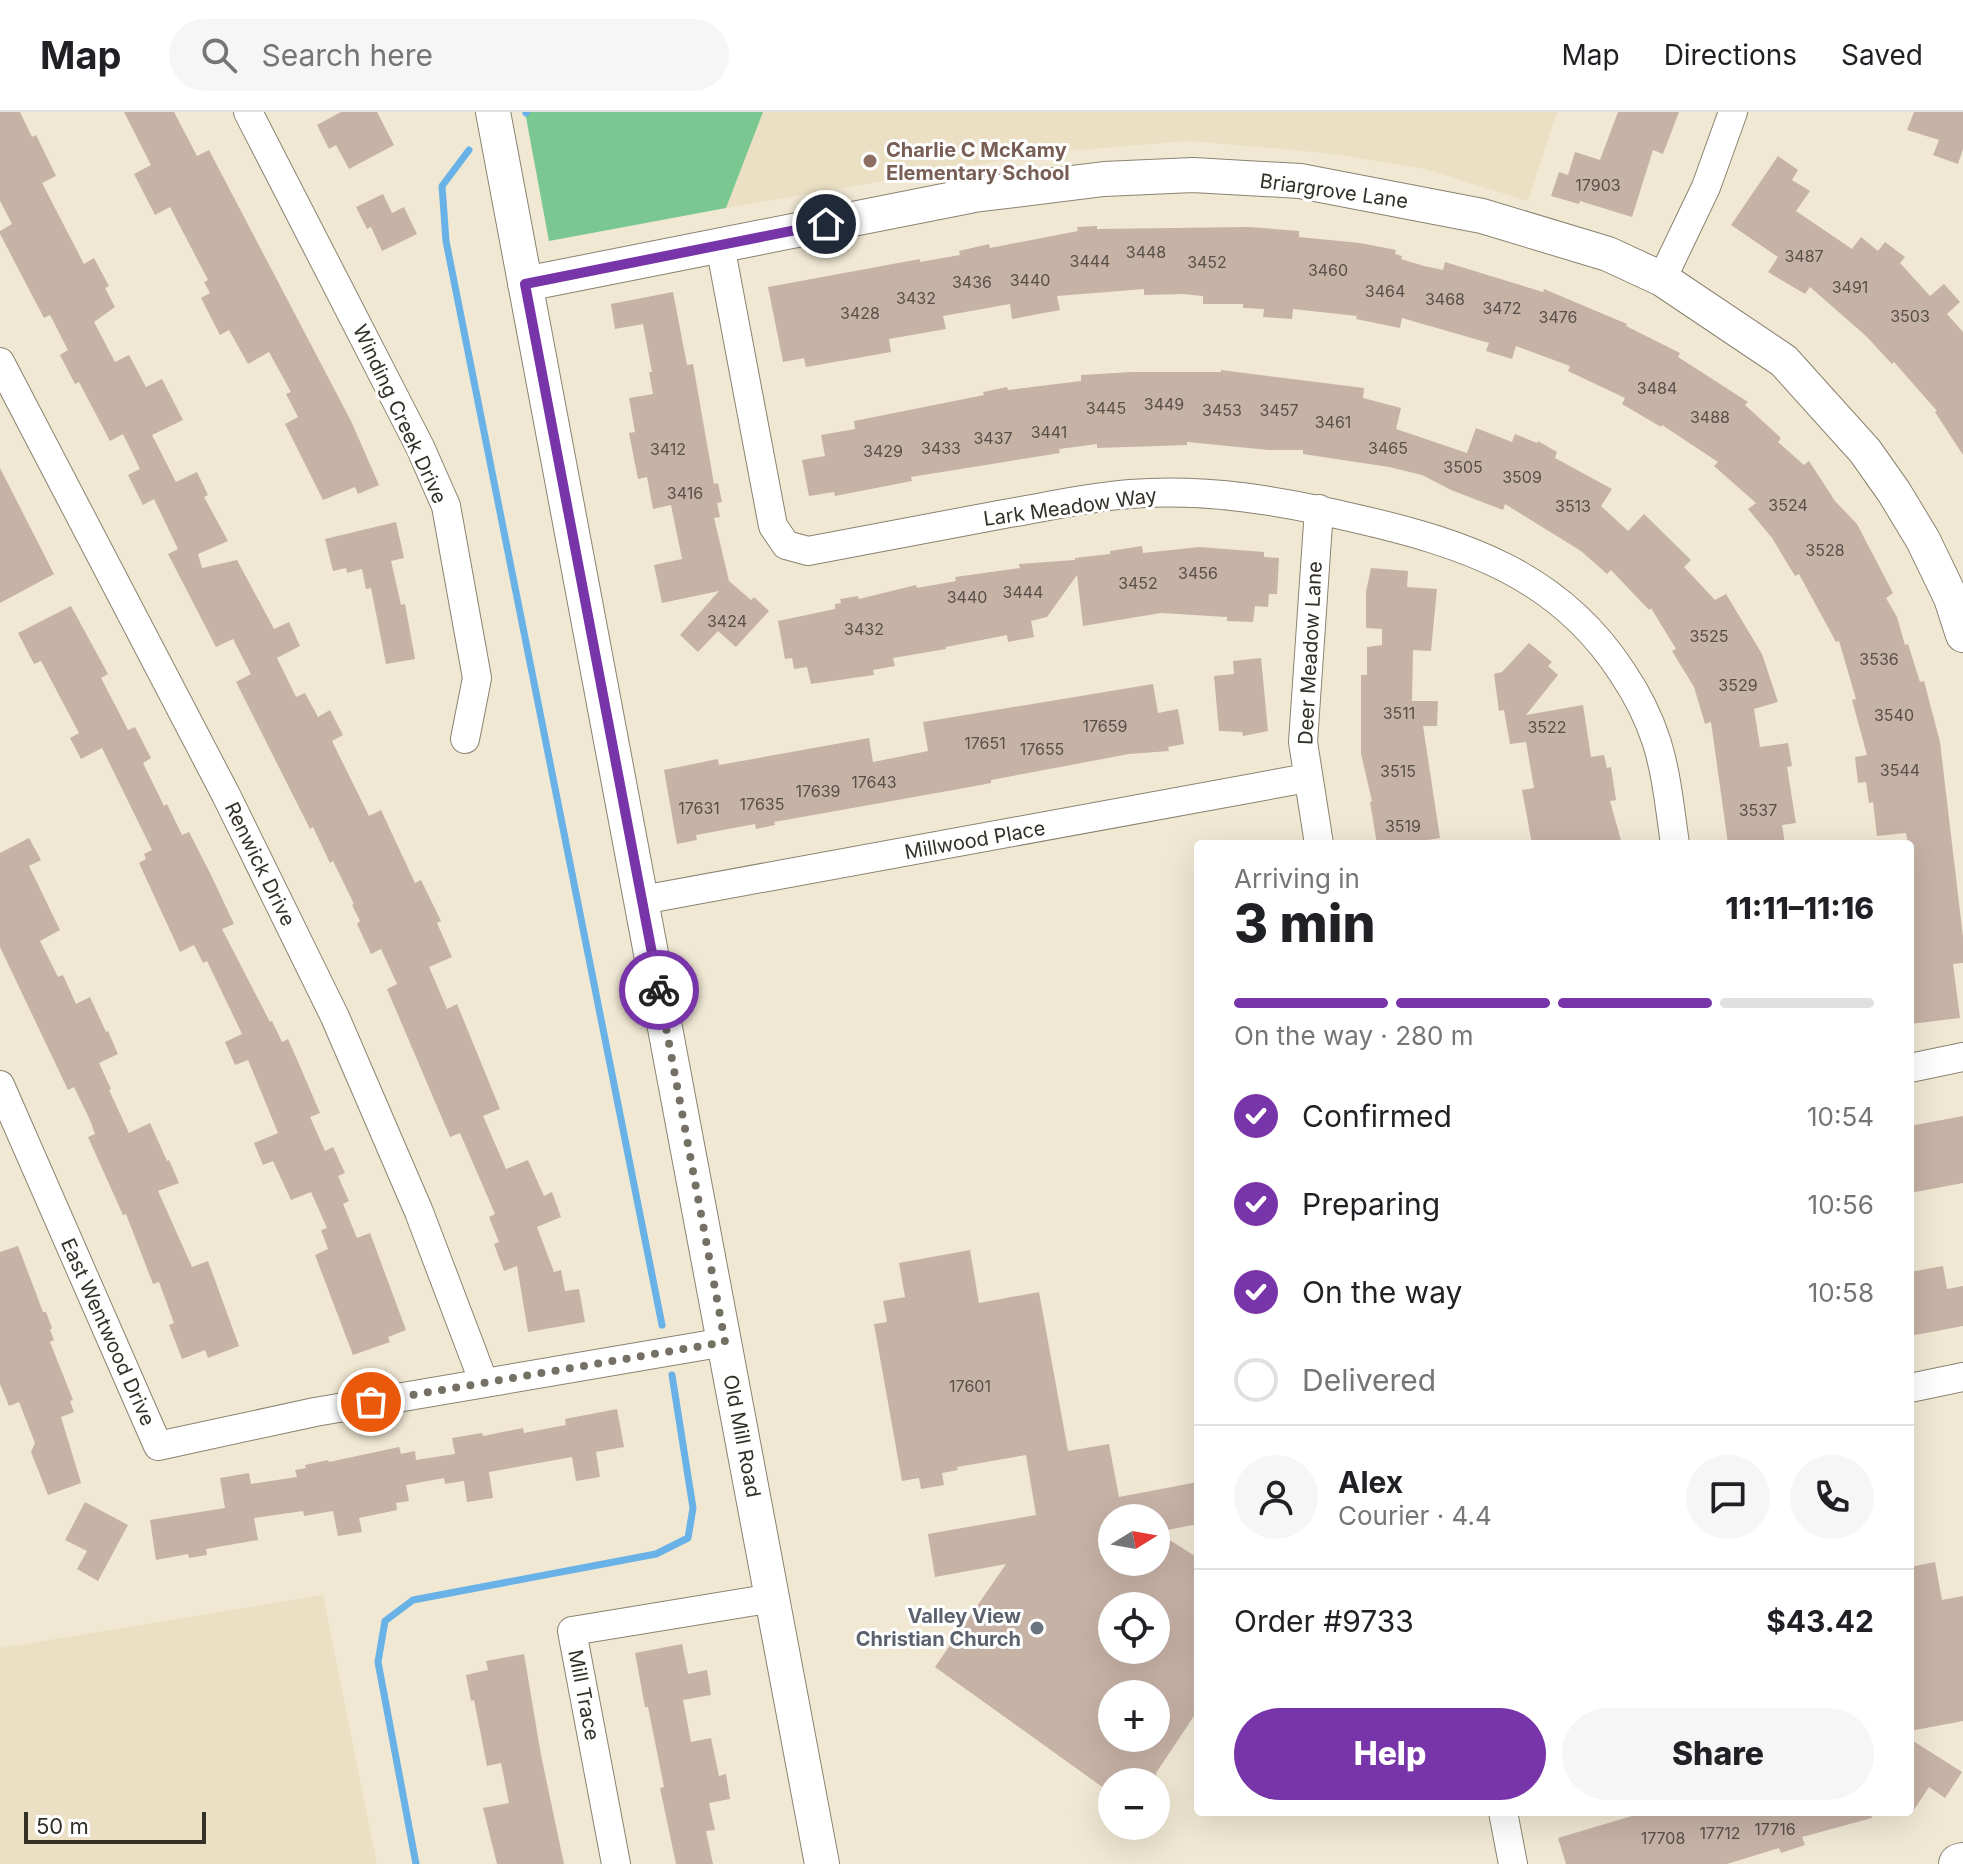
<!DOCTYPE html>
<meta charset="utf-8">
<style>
body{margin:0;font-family:Inter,sans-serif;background:#f6f6f6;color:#202124;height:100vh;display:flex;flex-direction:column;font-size:30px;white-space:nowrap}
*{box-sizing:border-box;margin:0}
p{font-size:26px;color:#757577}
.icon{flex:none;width:44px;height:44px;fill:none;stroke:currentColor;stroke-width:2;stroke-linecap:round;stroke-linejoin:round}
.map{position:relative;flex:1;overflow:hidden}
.drawer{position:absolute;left:1194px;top:728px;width:720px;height:976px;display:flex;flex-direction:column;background:#fff;border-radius:8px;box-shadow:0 8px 32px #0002}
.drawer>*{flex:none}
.needle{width:52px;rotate:79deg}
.buttons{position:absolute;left:1098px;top:1392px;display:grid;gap:16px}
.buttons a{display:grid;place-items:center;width:72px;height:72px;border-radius:50%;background:#fff;box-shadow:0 8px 32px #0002;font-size:40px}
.scale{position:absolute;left:24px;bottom:20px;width:182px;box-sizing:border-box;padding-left:8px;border:4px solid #333028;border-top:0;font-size:22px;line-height:28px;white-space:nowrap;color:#333028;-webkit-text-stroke:6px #fff;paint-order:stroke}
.pin{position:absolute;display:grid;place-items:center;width:68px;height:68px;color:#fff;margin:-34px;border:4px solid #fff;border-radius:50%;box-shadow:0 2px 8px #0007}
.courier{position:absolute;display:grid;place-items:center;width:80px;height:80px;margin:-40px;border:6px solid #7735a9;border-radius:50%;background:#fff;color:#222;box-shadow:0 2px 10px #0007}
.overview em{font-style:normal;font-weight:800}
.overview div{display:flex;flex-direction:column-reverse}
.overview{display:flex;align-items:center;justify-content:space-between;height:136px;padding:0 40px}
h1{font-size:52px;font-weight:800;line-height:60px}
.bar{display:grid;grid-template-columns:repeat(4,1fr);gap:12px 8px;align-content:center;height:96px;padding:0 40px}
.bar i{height:10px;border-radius:6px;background:#e0e0e0}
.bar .selected{background:#7735a9}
.bar p{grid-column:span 4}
.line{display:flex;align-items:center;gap:20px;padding:0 40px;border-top:2px solid #e0e0e0}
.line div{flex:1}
.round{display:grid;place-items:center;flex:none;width:84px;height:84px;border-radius:42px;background:#f6f6f6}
ol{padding:0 40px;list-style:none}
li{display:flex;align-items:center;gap:24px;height:88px}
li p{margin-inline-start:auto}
li .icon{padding:8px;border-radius:50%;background:#7735a9;color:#fff;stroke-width:4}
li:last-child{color:#757577}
li i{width:44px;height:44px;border:4px solid #e0e0e0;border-radius:50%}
.primary-button{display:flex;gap:16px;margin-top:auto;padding:16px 40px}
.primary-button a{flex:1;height:92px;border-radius:48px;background:#7735a9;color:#fff;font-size:32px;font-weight:800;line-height:92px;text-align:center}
.primary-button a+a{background:#f6f6f6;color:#202124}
header{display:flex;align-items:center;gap:48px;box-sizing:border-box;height:112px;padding:0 40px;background:#fff;border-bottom:2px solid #e0e0e0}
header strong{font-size:38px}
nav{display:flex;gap:44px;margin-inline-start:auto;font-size:28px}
.search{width:560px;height:72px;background:#f6f6f6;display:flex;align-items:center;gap:20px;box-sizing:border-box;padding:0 28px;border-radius:44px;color:#757577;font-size:30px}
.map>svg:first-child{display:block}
</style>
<header>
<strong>Map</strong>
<div class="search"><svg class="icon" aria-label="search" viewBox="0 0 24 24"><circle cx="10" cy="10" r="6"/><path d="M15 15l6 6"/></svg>Search here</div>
<nav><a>Map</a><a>Directions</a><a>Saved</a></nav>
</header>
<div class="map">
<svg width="1963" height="1752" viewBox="0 0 1963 1752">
<rect width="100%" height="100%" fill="#f0e8d3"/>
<path fill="#ebe0c3" d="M763 0H1557L1528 89 1425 57 1326 41 1189 29 1051 40 726 96Z
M323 1483 377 1752H0V1536Z"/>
<path fill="#7ac792" d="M525 0H763L726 96 549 129Z"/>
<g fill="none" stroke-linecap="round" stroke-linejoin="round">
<path stroke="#68b2e8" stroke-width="7" d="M526 1 527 0
M469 38 442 74 446 129 662 1213
M416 1752 378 1550 385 1509 413 1488 656 1442 688 1426 693 1396 672 1263"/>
</g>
<path fill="#c7b2a6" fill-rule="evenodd" d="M0 0H20L32 25 36 23 56 64 42 71 84 152 94 146 109 174 105 176 115 195 94 210 115 250 129 243 146 275 162 267 183 308 152 323 176 370 197 360 208 383 204 385 228 429 198 442 202 456 237 448 274 517 289 510 300 534 277 546 296 585 305 581 318 605 330 598 343 623 332 629 369 704 381 698 415 771 421 768 441 809 437 811 452 845 429 855 447 897 457 892 500 997 483 1004 506 1057 528 1048 544 1084 552 1080 561 1105 537 1115 554 1160 561 1158 565 1179 579 1177 585 1210 528 1220 517 1154 504 1159 494 1132 499 1130 489 1105 495 1102 460 1021 450 1025 387 877 397 872 381 837 371 842 357 812 360 809 352 793 354 792 333 749 330 751 313 715 310 717 236 570 251 562 233 527 216 535 168 442 178 437 154 387 143 393 128 363 140 357 123 322 110 329 79 270 75 272 60 243 68 238 50 203 44 206 0 122V119L12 112 0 89Z
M124 0H174L197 44 209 38 351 309 379 373 358 382 355 375 323 388 285 312 298 305 286 282 291 280 269 240 248 252 229 218 220 223 201 186 210 181 204 170 208 168 170 95 155 103 134 62 151 53Z
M341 0H377L394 33 349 57 336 33 329 37 317 13Z
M1618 0H1679L1663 42 1653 38 1632 105 1580 89 1579 92 1551 84 1559 60 1568 63 1575 40 1600 48Z
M1914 0H1963V37L1958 52 1933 43 1939 28 1907 18Z
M1778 44 1798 58 1792 68 1810 79 1796 99 1852 137 1861 125 1878 139 1885 130 1905 145 1900 151 1930 184 1944 172 1960 190 1947 202 1963 220V343L1935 300 1937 299 1894 250 1892 252 1866 224 1810 175 1805 182 1768 160 1778 145 1731 113Z
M383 82 392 101 404 95 417 122 382 139 371 115 367 117 356 95Z
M1097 114V117L1249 115 1299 119V125L1360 131 1396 138 1395 142 1402 144 1401 147 1424 154 1443 158 1445 150 1543 180 1544 177 1627 212 1626 214 1680 241 1678 245 1748 290 1745 293 1781 326 1778 330 1804 353 1809 349 1835 389 1857 412 1893 481 1886 486 1897 505 1905 533 1908 532 1920 570 1924 569 1940 630 1963 825V851L1953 852 1960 906 1910 912V865L1913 864 1910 840V732H1908L1906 721 1877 724 1873 690 1869 691 1866 670 1858 671 1855 645 1867 643 1852 588 1856 587 1839 529 1836 530 1799 462 1795 464 1772 426 1748 397 1756 391 1714 354 1718 350 1662 313 1661 315 1622 292 1625 286 1568 259 1570 254 1516 234 1512 247 1486 239 1489 231 1402 206 1400 216 1356 207 1357 204 1293 197 1292 207 1263 205 1264 197 1243 196V192H1203V184L1183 182 1144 183V177L1057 184 1060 198 1012 207 1010 192 943 204 946 217 889 227 891 240 806 255 804 246 783 250 768 175 920 147V150L960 143 959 139 989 132 990 136 1078 119 1077 115Z
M673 180 687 253 693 252 714 372 718 371 722 390 717 391 720 405 714 406 729 469 751 488 754 485 769 499 736 535 718 519 698 540 680 523 719 479 662 491 654 453 682 447 671 393 653 397 647 365 638 367 629 321 635 320 629 286 653 282 649 260H652L643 212 615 217 611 192Z
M1221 258 1364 276 1363 286 1401 296 1396 317 1467 341 1476 316 1512 330 1515 322 1537 331 1538 329 1557 340 1555 346 1612 377 1601 394 1628 419 1644 402 1691 448 1684 455 1715 488 1726 482 1762 542 1778 590 1754 597 1760 635 1788 631 1792 654 1787 655 1796 711 1782 713 1785 732H1728L1711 610 1705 612 1694 575 1672 539 1676 537 1651 496 1649 498 1611 458 1607 462 1581 439 1505 392 1503 398 1451 378 1422 363 1389 355 1303 342V338H1269L1187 330V333L1097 336V332L1059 337 1060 341 911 365 912 369 835 384 834 380 809 384 802 348 825 344 821 323 855 317 854 309 984 283 983 280 1007 275 1008 278 1081 269V263L1132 260H1221Z
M0 356 54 462 0 491Z
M396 410 404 446 391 449 401 493 405 492 415 547 386 552 371 476 366 477 362 457 347 461 346 456 333 459 325 427Z
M1142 434 1143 441 1199 435 1264 440V445L1279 446 1277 482H1269L1268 495 1255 494 1253 510 1227 509V505L1161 501 1083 514 1077 463 1047 505 1031 509 1034 525 1008 530 1007 523 946 535V537L893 546 895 554 873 558 874 563 811 572 807 555 794 557 792 546 785 547 778 509 835 497V492L841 491 840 487 858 484 859 487 916 473 917 476 956 469 955 465 1020 456 1019 452 1075 448V446L1110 442V439Z
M1371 456 1408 459 1407 475 1437 477 1431 539 1413 538 1412 589H1438L1437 614H1423L1440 726 1404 732H1377L1370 690 1372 689 1361 642V563H1367V535L1382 533V517L1366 516V480Z
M71 494 108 562 101 566 128 618 135 615 151 646 143 651 164 694 167 692 182 723 189 720 211 763 234 812 222 817 270 910 272 909 282 930 288 927 302 959 320 1001 310 1005 325 1039 333 1035 345 1061 338 1064 349 1089 343 1092 357 1126 370 1121 406 1218 388 1225 390 1230 353 1243 315 1143 328 1137 321 1118 327 1116 311 1080 291 1088 273 1049 263 1053 254 1031 278 1021 248 948 235 953 225 930 242 922 207 849 203 851 194 833 180 840 139 751 146 747 144 742 152 738 102 636 81 647 70 626 79 621 41 549 34 552 18 521Z
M1529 531 1552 550 1548 554 1558 563 1526 603 1583 593 1591 645 1604 643 1607 656 1611 655 1616 688 1610 689 1622 732H1532L1522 678 1534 676 1526 630 1510 632 1504 598 1499 599 1494 562 1502 560Z
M1261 546 1268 619 1243 624 1242 620 1219 619 1214 564 1234 562 1233 549Z
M1153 572 1158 601 1178 597 1184 632 1168 635 1169 639 1129 642 1002 666 991 668V671L970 675 774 710 775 713 756 717 755 712 696 723 697 728 677 732 664 658 718 647 719 653 869 626 873 650 928 639 923 610Z
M29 726 41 748 29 754 60 818 40 829 58 865 63 863 76 892 90 885 106 920 108 919 118 942 99 951 111 977 109 978 129 1021 150 1011 167 1049 169 1048 179 1071 158 1079 192 1155 208 1149 239 1234 208 1246 205 1238 182 1247 169 1213 174 1211 159 1170 153 1172 126 1102 123 1103 88 1025 95 1022 90 1008 74 975 68 978 0 835V741Z
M1963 1004V1071L1910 1081V1014Z
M18 1134 43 1200H46L52 1216 50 1218 54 1228 50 1230 73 1288 70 1289 74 1300 61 1305 81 1371 48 1383 31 1340 35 1331 19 1290 9 1294 0 1272V1140Z
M970 1138 979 1191 1039 1180 1068 1339 1109 1332 1119 1385 1198 1370V1412L1157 1420 1198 1446V1598L1156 1661 1157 1670H1112V1682L935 1555 1006 1452 935 1465 928 1422 1036 1403 1026 1343 957 1355 958 1358 942 1361 944 1373 921 1377 919 1366 902 1369 874 1212 887 1210 883 1189 905 1185 899 1151ZM1112 1406H1156V1450H1112ZM1112 1494H1156V1538H1112ZM1112 1582H1156V1626H1112Z
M1943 1154 1947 1177 1963 1174V1214L1910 1224V1160Z
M617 1297 624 1335 596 1340 600 1365 576 1369 572 1345 489 1360 493 1386 467 1390 464 1369 445 1372 444 1366 406 1373 409 1389 396 1391 397 1398 359 1406 362 1420 338 1424 333 1399 304 1404 303 1399 254 1406 258 1428 206 1437 207 1443 189 1446 188 1442 156 1448 150 1408 225 1396 220 1366 249 1361 251 1372 297 1365 295 1358 306 1356 305 1353 328 1348 329 1350 399 1335 401 1342 415 1339 416 1348 455 1342 452 1326 482 1321 483 1324 523 1316 524 1321 566 1313 565 1307Z
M85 1390 128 1413 98 1469 77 1457 87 1439 65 1428Z
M1935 1450 1942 1488 1963 1484V1609L1910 1619V1455Z
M682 1532 688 1562 707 1558 711 1583 683 1588 691 1630 711 1626 719 1664 726 1662 730 1687 709 1691 715 1718 706 1719 713 1752H676L660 1676 664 1675 648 1595H645L635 1541Z
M524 1542 541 1643 564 1752H497L483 1696 509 1691 501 1651 487 1654 474 1588 471 1589 466 1563 488 1558 486 1549Z
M1910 1627 1962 1660 1945 1686 1929 1675 1910 1704Z
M1631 1700H1871L1872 1706 1802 1725 1805 1733 1781 1741 1779 1736 1727 1752H1566L1558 1726 1632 1704Z"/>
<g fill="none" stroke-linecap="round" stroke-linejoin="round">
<g stroke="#8b8370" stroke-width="30">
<path id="minor" d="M248 0 420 335 446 394 477 566 465 627
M720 133 773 414 786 433 808 439C873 427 939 414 1004 402 1046 395 1088 385 1130 382 1208 376 1283 389 1358 407 1466 432 1559 463 1622 560 1637 582 1649 606 1657 631 1667 664 1670 698 1675 732
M1662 167 1706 75 1733 0
M0 250 226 683 335 905 419 1100 484 1271
M1319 397 1303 630 1319 732
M642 788 1307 666
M1910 956 1963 945
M0 973 158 1334 315 1300 725 1230
M1910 1276 1963 1265
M1503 1700 1513 1752
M616 1752 572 1519 773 1486"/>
</g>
<g stroke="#8b8370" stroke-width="36">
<path id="tertiary" d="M493 0 822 1752
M525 172 974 83 1104 67 1193 63 1300 69 1482 104 1608 142 1662 167 1784 249 1865 339 1894 380 1923 428 1951 486 1963 523"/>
</g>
<g stroke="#8b8370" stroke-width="42">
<path id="secondary" d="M1959 1752 1963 1751"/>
</g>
<use href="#minor" stroke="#fff" stroke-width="28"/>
<use href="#tertiary" stroke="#fff" stroke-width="34"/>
<use href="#secondary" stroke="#fff" stroke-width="40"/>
</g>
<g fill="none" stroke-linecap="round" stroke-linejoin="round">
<path stroke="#757064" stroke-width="8" stroke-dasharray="0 14.4" d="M371 1290 725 1230 659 878"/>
<path stroke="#7735a9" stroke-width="10" d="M659 878 525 172 826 112"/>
</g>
<circle fill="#8d6e63" stroke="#fff" stroke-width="3" cx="870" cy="49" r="8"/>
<circle fill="#6b7280" stroke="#fff" stroke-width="3" cx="1037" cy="1516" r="8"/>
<g text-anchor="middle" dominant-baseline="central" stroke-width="6" stroke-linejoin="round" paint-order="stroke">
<g font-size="16" fill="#585048">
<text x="1598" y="73">17903</text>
<text x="1146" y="140">3448</text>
<text x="1804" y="144">3487</text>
<text x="1090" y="149">3444</text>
<text x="1207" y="150">3452</text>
<text x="1328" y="158">3460</text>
<text x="1030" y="168">3440</text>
<text x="972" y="170">3436</text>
<text x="1850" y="175">3491</text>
<text x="1385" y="179">3464</text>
<text x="916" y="186">3432</text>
<text x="1445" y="187">3468</text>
<text x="1502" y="196">3472</text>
<text x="860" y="201">3428</text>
<text x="1910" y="204">3503</text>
<text x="1558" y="205">3476</text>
<text x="1657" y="276">3484</text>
<text x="1164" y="292">3449</text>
<text x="1106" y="296">3445</text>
<text x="1222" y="298">3453</text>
<text x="1279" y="298">3457</text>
<text x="1710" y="305">3488</text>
<text x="1333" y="310">3461</text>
<text x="1049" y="320">3441</text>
<text x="993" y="326">3437</text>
<text x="941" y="336">3433</text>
<text x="1388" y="336">3465</text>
<text x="668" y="337">3412</text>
<text x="883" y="339">3429</text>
<text x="1463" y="355">3505</text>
<text x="1522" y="365">3509</text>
<text x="685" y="381">3416</text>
<text x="1788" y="393">3524</text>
<text x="1573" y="394">3513</text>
<text x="1825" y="438">3528</text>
<text x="1198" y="461">3456</text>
<text x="1138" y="471">3452</text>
<text x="1023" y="480">3444</text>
<text x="967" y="485">3440</text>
<text x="727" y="509">3424</text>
<text x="864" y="517">3432</text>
<text x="1709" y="524">3525</text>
<text x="1879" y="547">3536</text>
<text x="1738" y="573">3529</text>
<text x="1399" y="601">3511</text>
<text x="1894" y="603">3540</text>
<text x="1105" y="614">17659</text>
<text x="1547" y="615">3522</text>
<text x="985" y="631">17651</text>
<text x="1042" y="637">17655</text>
<text x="1900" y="658">3544</text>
<text x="1398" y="659">3515</text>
<text x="874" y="670">17643</text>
<text x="818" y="679">17639</text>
<text x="762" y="692">17635</text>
<text x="699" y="696">17631</text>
<text x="1758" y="698">3537</text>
<text x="1403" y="714">3519</text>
<text x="970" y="1274">17601</text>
<text x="1775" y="1717">17716</text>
<text x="1720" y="1721">17712</text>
<text x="1663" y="1726">17708</text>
</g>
<g font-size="20" font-weight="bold" fill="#785e54" stroke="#fff" text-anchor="start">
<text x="886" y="38">Charlie C McKamy<tspan x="886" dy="23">Elementary School</tspan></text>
</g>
<g font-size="20" fill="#333028" stroke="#fff">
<text transform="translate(1334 79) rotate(8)">Briargrove Lane</text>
<text transform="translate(400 302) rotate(65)">Winding Creek Drive</text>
<text transform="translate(1070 395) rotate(-8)">Lark Meadow Way</text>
<text transform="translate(1310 541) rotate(-87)">Deer Meadow Lane</text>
<text transform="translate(975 728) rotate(-10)">Millwood Place</text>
<text transform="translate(260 752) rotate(64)">Renwick Drive</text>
<text transform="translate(108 1220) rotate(66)">East Wentwood Drive</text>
<text transform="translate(742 1324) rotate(79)">Old Mill Road</text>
<text transform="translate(584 1583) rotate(79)">Mill Trace</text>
</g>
<g font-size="20" font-weight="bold" fill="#5b616d" stroke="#fff" text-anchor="end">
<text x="1021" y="1504">Valley View<tspan x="1021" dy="23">Christian Church</tspan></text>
</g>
</g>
</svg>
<div class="buttons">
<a><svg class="needle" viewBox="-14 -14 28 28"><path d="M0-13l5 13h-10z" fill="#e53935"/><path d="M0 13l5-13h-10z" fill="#757577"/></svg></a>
<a><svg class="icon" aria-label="locate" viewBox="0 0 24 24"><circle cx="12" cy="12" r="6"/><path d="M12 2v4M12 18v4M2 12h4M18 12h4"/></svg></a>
<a>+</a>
<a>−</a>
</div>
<div class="scale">50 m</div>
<div class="pin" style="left:371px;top:1290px;background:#ea580c"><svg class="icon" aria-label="bag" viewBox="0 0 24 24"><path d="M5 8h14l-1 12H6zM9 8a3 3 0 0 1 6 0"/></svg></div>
<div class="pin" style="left:826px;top:112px;background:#1f2937"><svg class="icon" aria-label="home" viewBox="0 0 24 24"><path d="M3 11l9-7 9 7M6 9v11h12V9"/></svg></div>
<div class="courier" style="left:659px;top:878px"><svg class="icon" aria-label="bike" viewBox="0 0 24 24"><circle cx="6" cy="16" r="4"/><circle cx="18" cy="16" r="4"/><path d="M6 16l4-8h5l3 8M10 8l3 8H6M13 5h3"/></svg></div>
<section class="drawer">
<div class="overview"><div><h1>3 min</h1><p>Arriving in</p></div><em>11:11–11:16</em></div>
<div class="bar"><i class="selected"></i><i class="selected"></i><i class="selected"></i><i></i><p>On the way · 280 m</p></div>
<ol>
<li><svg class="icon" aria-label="check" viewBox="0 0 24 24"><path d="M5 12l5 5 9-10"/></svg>Confirmed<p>10:54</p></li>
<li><svg class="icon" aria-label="check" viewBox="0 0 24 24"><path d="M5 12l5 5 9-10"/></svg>Preparing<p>10:56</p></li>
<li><svg class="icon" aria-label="check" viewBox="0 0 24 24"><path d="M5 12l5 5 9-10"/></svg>On the way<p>10:58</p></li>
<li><i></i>Delivered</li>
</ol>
<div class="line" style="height:144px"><a class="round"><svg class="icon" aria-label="person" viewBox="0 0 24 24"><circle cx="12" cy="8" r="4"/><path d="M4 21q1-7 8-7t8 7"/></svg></a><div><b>Alex</b><p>Courier · 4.4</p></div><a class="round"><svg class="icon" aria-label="chat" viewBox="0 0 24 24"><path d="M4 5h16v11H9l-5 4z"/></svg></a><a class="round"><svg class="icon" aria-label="phone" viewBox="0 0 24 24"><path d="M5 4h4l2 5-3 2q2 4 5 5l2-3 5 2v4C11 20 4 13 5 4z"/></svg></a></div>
<div class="line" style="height:104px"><div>Order #9733</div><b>$43.42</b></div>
<div class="primary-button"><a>Help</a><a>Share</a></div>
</section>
</div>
